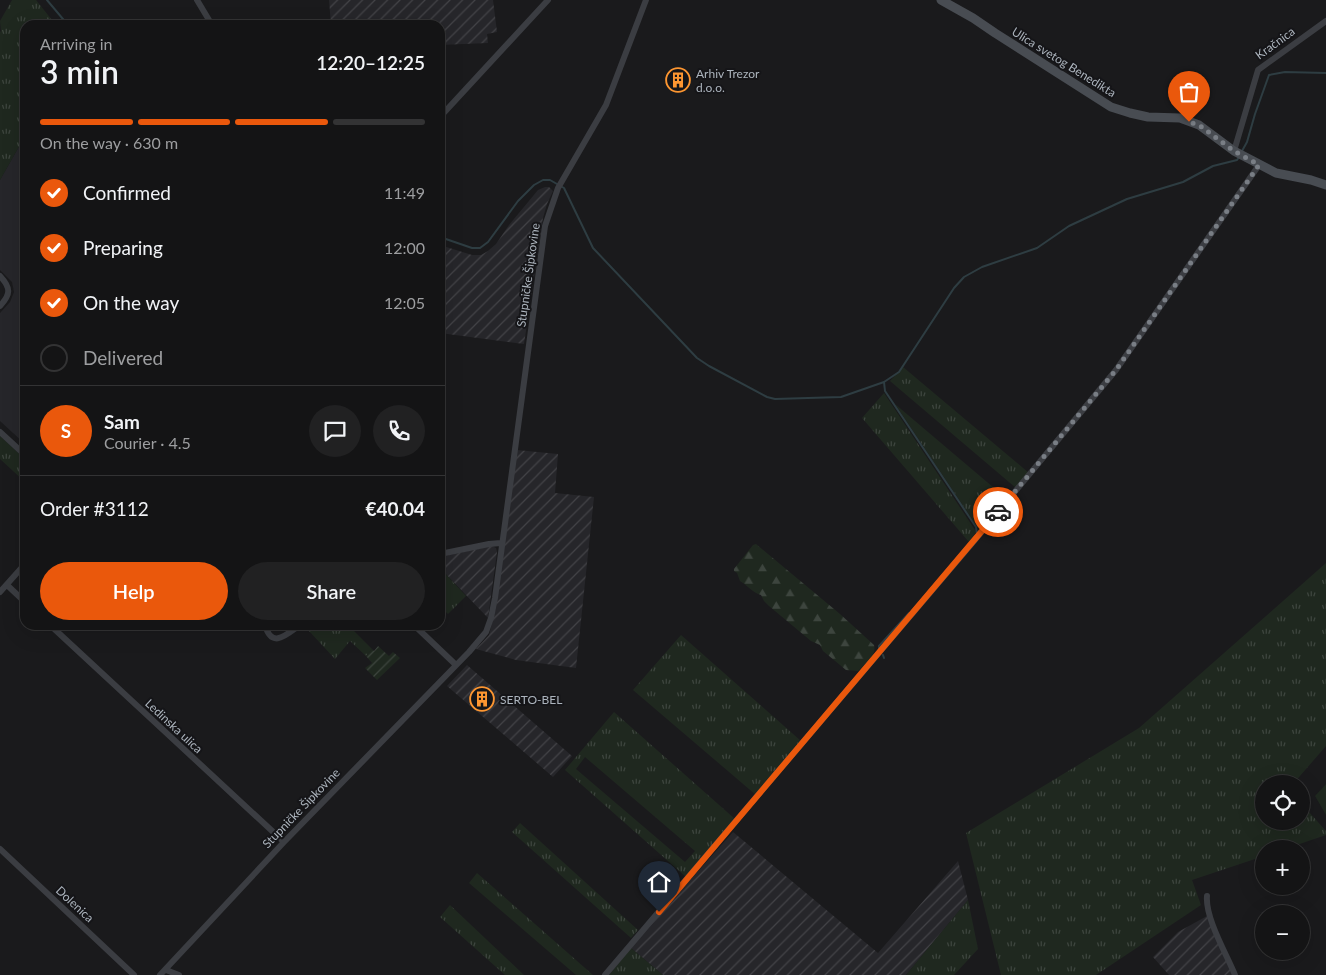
<!DOCTYPE html>
<meta charset="utf-8">
<style>
body{margin:0;font-family:Lato,sans-serif;background:#212122;color:#f1f3f6;height:100vh;display:flex;flex-direction:column;font-size:19px;white-space:nowrap}
*{box-sizing:border-box;margin:0}
p{font-size:16px;color:#9d9ea0}
.icon{flex:none;width:28px;height:28px;fill:none;stroke:currentColor;stroke-width:2;stroke-linecap:round;stroke-linejoin:round}
.map{position:relative;flex:1;overflow:hidden}
.side{position:absolute;left:20px;top:20px;width:425px;height:610px;display:flex;flex-direction:column;background:#141415;border-radius:15px;box-shadow:0 5px 20px #0002,0 0 0 1px #333334}
.side>*{flex:none}
.tools{position:absolute;left:1255px;top:775px;display:grid;gap:10px}
.tools a{display:grid;place-items:center;width:55px;height:55px;border-radius:50%;background:#141415;box-shadow:0 5px 20px #0002,0 0 0 1px #333334;font-size:25px}
.pin{position:absolute;display:grid;place-items:center;width:42px;height:42px;color:#fff;margin:-51px -21px;border-radius:50% 50% 50% 0;rotate:-45deg;box-shadow:0 0 5px #0007}
.pin .icon{rotate:45deg}
.courier{position:absolute;display:grid;place-items:center;width:50px;height:50px;margin:-25px;border:4px solid #ea580c;border-radius:50%;background:#fff;color:#222;box-shadow:0 1px 6px #0007}
.head em{font-style:normal;font-weight:600}
.head div{display:flex;flex-direction:column-reverse}
.head{display:flex;align-items:center;justify-content:space-between;height:85px;padding:0 20px}
h1{font-size:32px;font-weight:600;line-height:38px}
.bar{display:grid;grid-template-columns:repeat(4,1fr);gap:8px 5px;align-content:center;height:60px;padding:0 20px}
.bar i{height:6px;border-radius:4px;background:#333334}
.bar .on{background:#ea580c}
.bar p{grid-column:span 4}
.line{display:flex;align-items:center;gap:12px;padding:0 20px;border-top:1px solid #333334}
.line div{flex:1}
.round{display:grid;place-items:center;flex:none;width:52px;height:52px;border-radius:26px;background:#212122}
ol{padding:0 20px;list-style:none}
li{display:flex;align-items:center;gap:15px;height:55px}
li p{margin-inline-start:auto}
li .icon{padding:5px;border-radius:50%;background:#ea580c;color:#fff;stroke-width:4}
li:last-child{color:#9d9ea0}
li i{width:28px;height:28px;border:2px solid #333334;border-radius:50%}
.button{display:flex;gap:10px;margin-top:auto;padding:10px 20px}
.button a{flex:1;height:58px;border-radius:30px;background:#ea580c;color:#fff;font-size:20px;font-weight:600;line-height:58px;text-align:center}
.button a+a{background:#212122;color:#f1f3f6}
.map>svg:first-child{display:block}
</style>
<div class="map">
<svg width="1326" height="975" viewBox="0 0 1326 975">
<defs>
<pattern id="industrial-furrows" width="10" height="10" patternUnits="userSpaceOnUse" patternTransform="scale(1.25)"><rect width="10" height="10" fill="#26262a"/><path d="M-1 1l2-2M0 10L10 0M9 11l2-2" fill="none" stroke="#434347"/></pattern>
<pattern id="grass-tufts" width="24" height="20" patternUnits="userSpaceOnUse" patternTransform="scale(1.25)"><rect width="24" height="20" fill="#1f281f"/><path d="M3 7l-1-3M5 7V3M7 7l1-3M15 17l-1-3M17 17v-4M19 17l1-3" fill="none" stroke="#3d453e"/></pattern>
<pattern id="forest-firs" width="22" height="20" patternUnits="userSpaceOnUse" patternTransform="scale(1.25)"><rect width="22" height="20" fill="#1f281f"/><path d="M5 1l3.5 6h-7zM16 11l3.5 6h-7z" fill="#3d453e"/></pattern>
<pattern id="garden-furrows" width="10" height="10" patternUnits="userSpaceOnUse" patternTransform="scale(1.25)"><rect width="10" height="10" fill="#1f281f"/><path d="M-1 1l2-2M0 10L10 0M9 11l2-2" fill="none" stroke="#3d453e"/></pattern>
</defs>
<rect width="100%" height="100%" fill="#1a1a1c"/>
<path fill="#26262a" d="M25 136V444L0 421V313L10 302 14 292 12 282 0 270V180Z"/>
<path fill="url(#industrial-furrows)" d="M329 0H493L497 32 487 34 488 43 440 45V25H331Z
M545 187H549L553 191 547 204 543 218 524 344 440 333V245L472 255H481L488 251 496 244 509 225 538 190Z
M517 450 558 454 555 493 594 497 576 668 516 660 476 649 489 635 496 608Z
M492 546 496 548 497 552 488 618 440 568V557Z
M467 665 572 756 553 777 447 686Z
M733 832 878 953 958 861 968 900 906 975H663L631 948 643 933Z
M1207 916 1233 975H1169L1153 957 1178 932Z"/>
<path fill="url(#grass-tufts)" fill-rule="evenodd" d="M12 0H36L56 25H25V136L0 180V32L1 31 0 21Z
M903 367 1029 473 1016 488 890 381Z
M884 393 975 530 976 532 969 542 862 418Z
M895 404 1007 499 980 531Z
M0 436 25 459V482L0 459Z
M1326 563V746L1293 784H1264V821H1301V803L1326 831V835L1285 849H1264V856L1192 880 1201 905 1096 975H1001L966 833 1139 728Z
M440 568 466 596 448 614 440 606Z
M307 625H348L372 649 366 656 350 641 335 659 309 631Z
M681 635 801 741 756 795 633 690Z
M614 712 735 819 686 877 565 770ZM585 757 695 851 685 862 576 769Z
M520 823 638 930 631 938 512 832Z
M477 873 593 975H576L469 883Z
M968 900 978 949 954 975H906Z
M450 905 524 975H505L440 917Z
M631 948 663 975H609Z"/>
<path fill="url(#forest-firs)" d="M756 544 840 614 874 645C877 656 865 664 858 671L846 670 823 651 820 645 811 641 769 606 764 601 761 595C753 593 747 585 740 581L737 573 734 571V569L753 545Z"/>
<path fill="url(#garden-furrows)" d="M378 646 389 656 393 652 400 658 377 680 365 668 372 663 366 656 372 649 374 651Z"/>
<path fill="#1f281f" d="M1326 784V815L1315 796Z"/>
<g fill="none" stroke-linecap="round" stroke-linejoin="round">
<path stroke="#2e3d42" stroke-width="2" d="M47 0 68 25
M1242 151 1247 142 1255 114 1269 75 1285 72 1326 73
M440 237 472 248H480L488 242 518 201 534 185 543 180H550L564 188 593 248 697 358 709 366 767 397 775 399 841 397 884 382 899 372 954 288 964 277 982 267 1037 248 1069 226 1127 199 1183 182 1213 166 1237 160 1239 157
M884 382 885 391 976 527 977 534
M879 649V646L909 613
M883 655 884 658"/>
<path stroke="#3b3d42" stroke-width="6" d="M197 0 212 25
M440 117 548 0
M1234 151 1258 70 1326 21
M0 276C11 288 11 294 0 306
M0 432 25 455
M440 554 489 544 501 543
M7 585 25 602
M0 592 25 564
M50 625 284 842
M265 625C272 650 287 634 300 625
M414 625 456 665
M0 849 134 975
M1207 896C1205 918 1227 955 1235 975
M166 970 179 975
M160 975 284 842 469 652 486 632 491 618 495 598 545 226 558 188 606 105 646 0
M605 975 974 541 1116 370 1259 165"/>
<path stroke="#484c52" stroke-width="9" d="M941 0 973 18 995 33 1111 107 1130 113 1148 117 1180 118 1199 125 1234 151 1276 173 1311 180 1326 185"/>
</g>
<g fill="none" stroke-linecap="round" stroke-linejoin="round">
<path stroke="#797e85" stroke-width="5" stroke-dasharray="0 9" d="M998 512 1116 370 1259 165 1234 151 1199 125 1189 122"/>
<path stroke="#ea580c" stroke-width="6" d="M659 912 998 512"/>
</g>
<defs>
<g id="building-ring" transform="scale(1.25)"><circle r="9.5" fill="#151518" stroke="#fd9631" stroke-width="1.5"/><path d="M-4-6H4V6H1V3H-1V6H-4ZM-2.5-4.3h1.7v1.8h-1.7ZM.8-4.3h1.7v1.8H.8ZM-2.5-1h1.7V.8h-1.7ZM.8-1h1.7V.8H.8Z" fill="#fd9631"/></g>
</defs>
<g fill-rule="evenodd">
<use href="#building-ring" x="678" y="80"/>
<use href="#building-ring" x="482" y="699"/>
</g>
<g text-anchor="middle" dominant-baseline="central" stroke-width="4" stroke-linejoin="round" paint-order="stroke">
<g font-size="12" fill="#acb4bd" stroke="#151518">
<text transform="translate(1275 43) rotate(-36)">Kračnica</text>
<text transform="translate(1064 62) rotate(32)">Ulica svetog Benedikta</text>
<text transform="translate(528 275) rotate(-82)">Stupničke Šipkovine</text>
<text transform="translate(174 726) rotate(43)">Ledinska ulica</text>
<text transform="translate(301 808) rotate(-46)">Stupničke Šipkovine</text>
<text transform="translate(75 904) rotate(43)">Dolenica</text>
</g>
<g font-size="12" fill="#acb4bd" stroke="#151518" text-anchor="start">
<text x="696" y="73">Arhiv Trezor<tspan x="696" dy="14">d.o.o.</tspan></text>
<text x="500" y="699">SERTO-BEL</text>
</g>
</g>
</svg>
<div class="tools">
<a><svg class="icon" aria-label="locate" viewBox="0 0 24 24"><circle cx="12" cy="12" r="6"/><path d="M12 2v4M12 18v4M2 12h4M18 12h4"/></svg></a>
<a>+</a>
<a>−</a>
</div>
<div class="pin" style="left:1189px;top:122px;background:#ea580c"><svg class="icon" aria-label="bag" viewBox="0 0 24 24"><path d="M5 8h14l-1 12H6zM9 8a3 3 0 0 1 6 0"/></svg></div>
<div class="pin" style="left:659px;top:912px;background:#1f2937"><svg class="icon" aria-label="home" viewBox="0 0 24 24"><path d="M3 11l9-7 9 7M6 9v11h12V9"/></svg></div>
<div class="courier" style="left:998px;top:512px"><svg class="icon" aria-label="car" viewBox="0 0 24 24"><path d="M5 17H2v-5l4-1 3-4h7l3 4 3 1v5h-3M9 17h6M6 11h13"/><circle cx="7" cy="17" r="2"/><circle cx="17" cy="17" r="2"/></svg></div>
<section class="side">
<div class="head"><div><h1>3 min</h1><p>Arriving in</p></div><em>12:20–12:25</em></div>
<div class="bar"><i class="on"></i><i class="on"></i><i class="on"></i><i></i><p>On the way · 630 m</p></div>
<ol>
<li><svg class="icon" aria-label="check" viewBox="0 0 24 24"><path d="M5 12l5 5 9-10"/></svg>Confirmed<p>11:49</p></li>
<li><svg class="icon" aria-label="check" viewBox="0 0 24 24"><path d="M5 12l5 5 9-10"/></svg>Preparing<p>12:00</p></li>
<li><svg class="icon" aria-label="check" viewBox="0 0 24 24"><path d="M5 12l5 5 9-10"/></svg>On the way<p>12:05</p></li>
<li><i></i>Delivered</li>
</ol>
<div class="line" style="height:90px"><b class="round" style="background:#ea580c;color:#fff">S</b><div><b>Sam</b><p>Courier · 4.5</p></div><a class="round"><svg class="icon" aria-label="chat" viewBox="0 0 24 24"><path d="M4 5h16v11H9l-5 4z"/></svg></a><a class="round"><svg class="icon" aria-label="phone" viewBox="0 0 24 24"><path d="M5 4h4l2 5-3 2q2 4 5 5l2-3 5 2v4C11 20 4 13 5 4z"/></svg></a></div>
<div class="line" style="height:65px"><div>Order #3112</div><b>€40.04</b></div>
<div class="button"><a>Help</a><a>Share</a></div>
</section>
</div>
